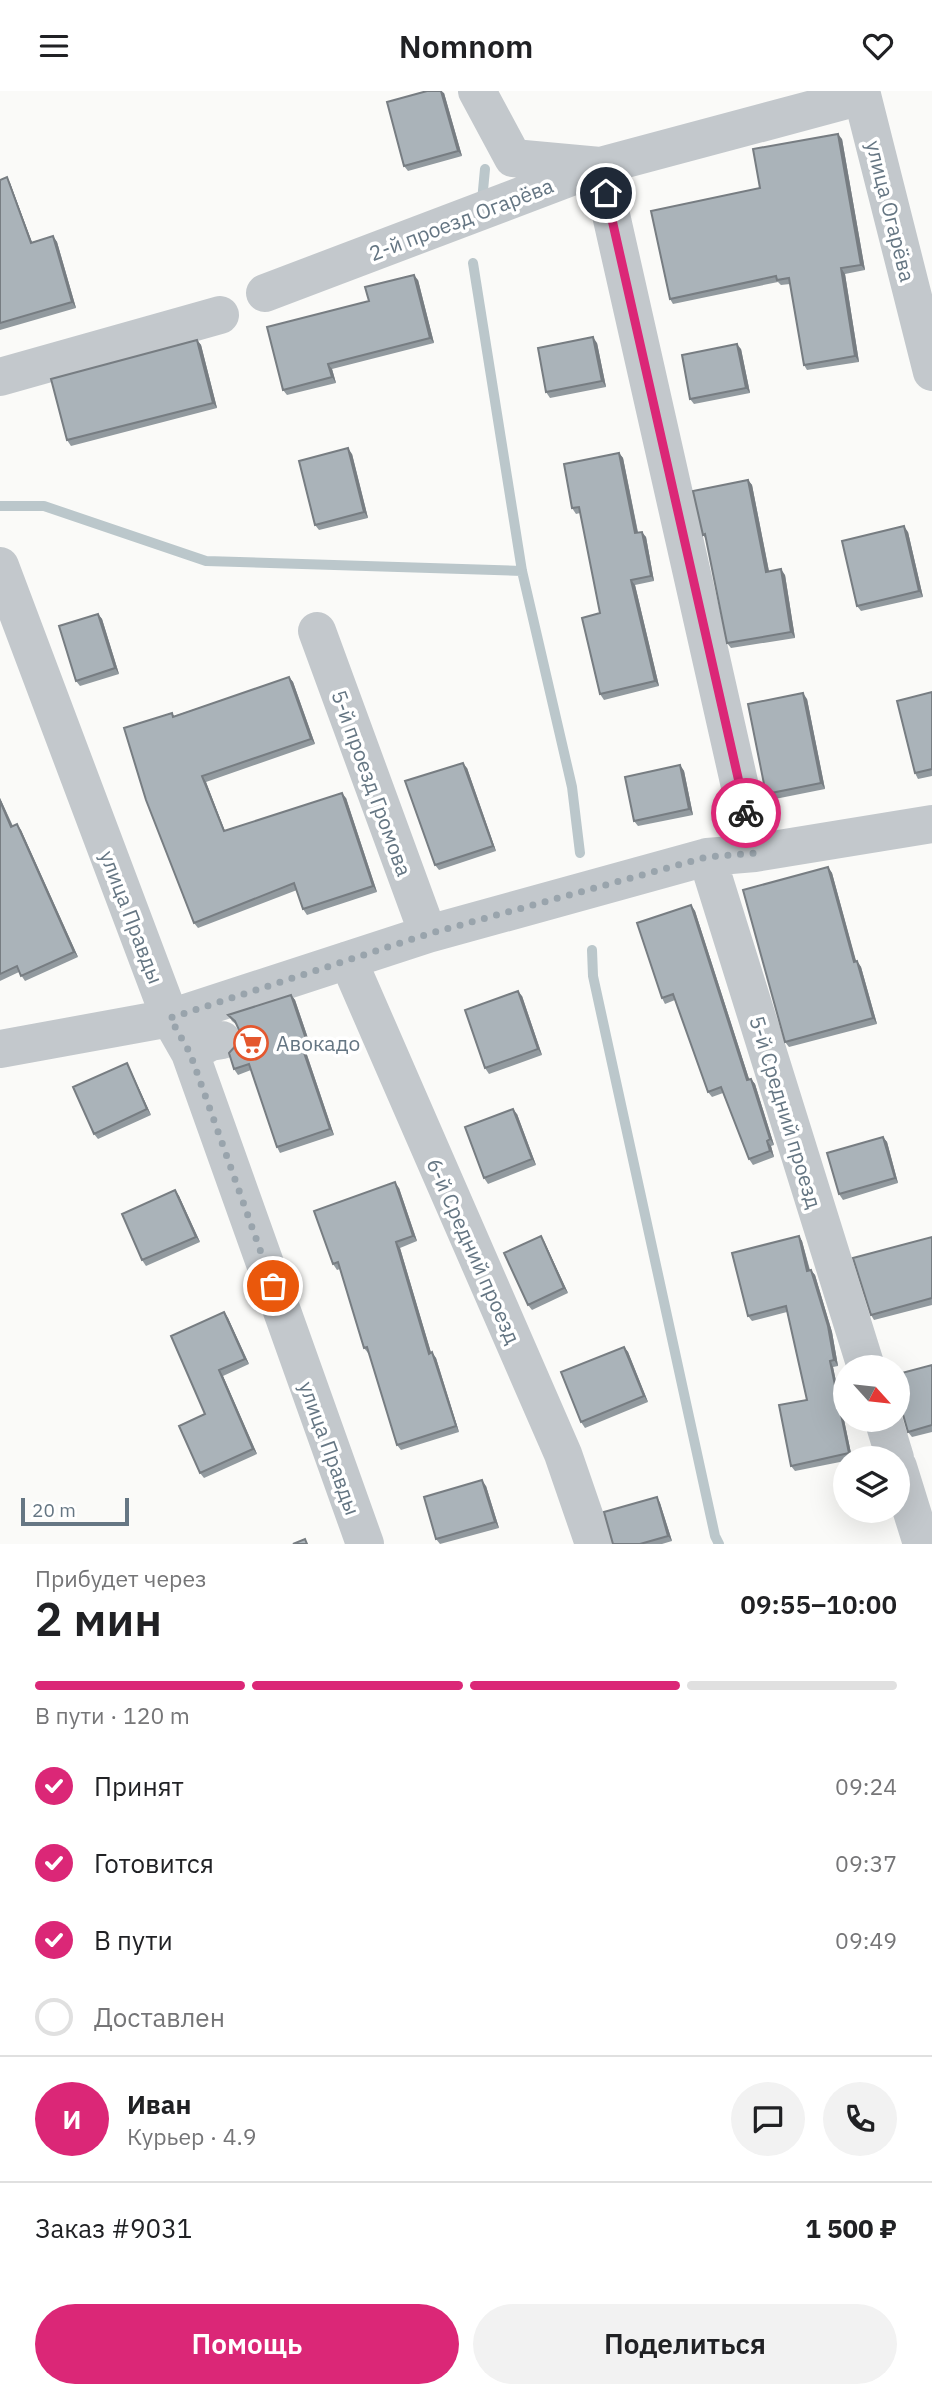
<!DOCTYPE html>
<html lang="ru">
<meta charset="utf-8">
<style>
body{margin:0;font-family:"IBM Plex Sans",sans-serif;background:#f2f2f2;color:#202124;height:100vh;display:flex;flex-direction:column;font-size:26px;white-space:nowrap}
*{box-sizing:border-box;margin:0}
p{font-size:23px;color:#757577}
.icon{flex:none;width:38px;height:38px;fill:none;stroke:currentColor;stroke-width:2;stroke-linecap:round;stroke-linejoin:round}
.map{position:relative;height:1453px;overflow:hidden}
.drawer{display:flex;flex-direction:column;background:#fff;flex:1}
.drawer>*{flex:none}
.needle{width:46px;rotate:117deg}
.fabs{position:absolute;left:833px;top:1264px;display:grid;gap:14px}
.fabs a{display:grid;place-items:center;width:77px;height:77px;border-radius:50%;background:#fff;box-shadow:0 7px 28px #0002;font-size:35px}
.scale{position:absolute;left:21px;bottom:18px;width:108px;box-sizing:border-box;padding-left:7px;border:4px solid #657683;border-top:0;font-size:19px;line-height:24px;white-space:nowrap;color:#657683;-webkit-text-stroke:5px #fff;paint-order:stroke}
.pin{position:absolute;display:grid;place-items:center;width:60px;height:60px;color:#fff;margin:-30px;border:4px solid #fff;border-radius:50%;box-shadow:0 2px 7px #0007}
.courier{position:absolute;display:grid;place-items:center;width:70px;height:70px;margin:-35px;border:5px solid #db2777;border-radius:50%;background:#fff;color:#222;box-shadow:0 2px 9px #0007}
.head em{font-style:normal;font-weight:600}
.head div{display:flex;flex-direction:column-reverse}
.head{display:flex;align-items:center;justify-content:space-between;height:119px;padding:0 35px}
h1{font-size:46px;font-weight:600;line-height:52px}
.bar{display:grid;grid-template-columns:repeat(4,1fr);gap:10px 7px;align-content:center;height:84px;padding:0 35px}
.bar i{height:9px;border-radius:5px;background:#e0e0e0}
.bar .active{background:#db2777}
.bar p{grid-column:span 4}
.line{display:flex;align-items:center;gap:18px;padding:0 35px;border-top:2px solid #e0e0e0}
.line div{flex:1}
.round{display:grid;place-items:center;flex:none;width:74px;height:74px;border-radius:37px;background:#f2f2f2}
ol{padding:0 35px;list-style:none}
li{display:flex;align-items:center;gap:21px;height:77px}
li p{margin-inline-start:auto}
li .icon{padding:7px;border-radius:50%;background:#db2777;color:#fff;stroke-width:4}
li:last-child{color:#757577}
li i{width:38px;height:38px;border:4px solid #e0e0e0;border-radius:50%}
.action{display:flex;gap:14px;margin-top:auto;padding:14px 35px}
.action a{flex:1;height:80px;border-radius:42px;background:#db2777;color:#fff;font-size:28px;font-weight:600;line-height:80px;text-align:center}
.action a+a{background:#f2f2f2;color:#202124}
header{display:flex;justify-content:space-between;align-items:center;height:91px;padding:0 35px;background:#fff;font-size:32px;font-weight:600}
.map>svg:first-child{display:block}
</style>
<header><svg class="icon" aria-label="menu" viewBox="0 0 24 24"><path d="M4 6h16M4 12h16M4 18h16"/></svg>Nomnom<svg class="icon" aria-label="heart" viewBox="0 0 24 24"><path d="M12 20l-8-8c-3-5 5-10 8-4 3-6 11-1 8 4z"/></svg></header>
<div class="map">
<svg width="932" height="1453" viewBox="0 0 932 1453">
<rect width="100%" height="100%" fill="#fafaf8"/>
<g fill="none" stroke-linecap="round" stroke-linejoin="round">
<path stroke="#bbc7cb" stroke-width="10" d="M482 110 485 78
M473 172 522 480 572 696 580 762
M0 415H44L206 470 522 480
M592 859 593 885 715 1445 719 1453"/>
<path stroke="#c3c8cc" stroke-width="38" d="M477 0 513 67 600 75 755 762
M861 0 932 281
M265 202 600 75 862 5
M0 286 220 224
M0 475 170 927 190 962 365 1453
M317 540 428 843
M707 766 866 1276
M348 869 563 1363 594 1453
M0 958 170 927 428 843 707 766 755 762 932 733
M190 962 210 951 222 949
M883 1328 895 1367
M898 1376 922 1453"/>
</g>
<path fill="#929a9f" d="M444 2 462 65 408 80 404 75Z
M842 48 865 179 845 183 859 271 807 279 804 274 790 193 781 194 778 191 673 213 670 208 760 97Z
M0 89 10 92 32 151 53 145 57 151 76 217 0 239Z
M418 189 434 252 332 278 336 292 287 304 283 299 369 210Z
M197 249 201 254 217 317 71 355 67 349Z
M597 252 606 296 550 307 546 301Z
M741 258 750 302 694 313 690 308Z
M619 362 623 367 638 441 646 446 654 490 635 494 659 595 604 609 600 603V522L580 422 576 423 572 417Z
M352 363 368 427 319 439 315 434Z
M748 389 752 394 769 480 785 484 795 547 731 557 727 552 707 449 703 444Z
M908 441 923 506 861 520 857 515Z
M98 523 102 528 119 583 80 595 76 590Z
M289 586 293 591 315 653 206 691 225 740 346 707 377 801 307 824 303 818 297 799 198 837 194 832 174 625Z
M932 601V685L918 688 915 682Z
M807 608 825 698 770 709 766 703Z
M680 674 684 680 693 724 638 735 634 730Z
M467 677 496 760 439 779 435 774Z
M0 707 13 735 21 739 78 866 25 890 19 881 0 890Z
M828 776 832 782 856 871 857 870 861 876 877 933 789 956 785 951Z
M691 814 695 820 749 988H751L755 993 774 1054 771 1055 774 1066 753 1074 749 1068 723 1002 712 1006 708 1001 675 909 665 913 662 907Z
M291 904 295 909 312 959 306 961 334 1044 280 1062 277 1056 251 979 238 984 234 978 240 941 237 934 232 930 228 924Z
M522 905 542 964 489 983 485 977Z
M130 978 151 1024 98 1048 94 1043Z
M517 1023 536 1074 488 1093 484 1087Z
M883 1046 887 1051 898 1092 843 1109 839 1103Z
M399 1097 417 1150 400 1157 431 1262 436 1267 459 1341 401 1359 397 1354 369 1262H368L364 1257 340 1178 337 1179 333 1173Z
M175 1099 179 1105 200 1151 146 1175 142 1169Z
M799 1145 802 1150 810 1179 815 1184 832 1241 838 1275 833 1276 852 1367H845V1370L795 1380 791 1375 807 1309 787 1221 752 1230 748 1225Z
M932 1146V1214L874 1229 871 1224Z
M544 1150 568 1202 532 1219 528 1214Z
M224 1221 228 1227 249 1273 223 1285 257 1363 204 1387 200 1382Z
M624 1256 628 1261 648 1311 585 1337 581 1331Z
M932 1274V1341L912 1346 908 1341Z
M486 1395 499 1437 440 1453 436 1448Z
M657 1406 660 1412 672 1450 662 1453H613Z"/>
<path fill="#777d82" d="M441 0 444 2 462 65 458 60Z
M838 43 842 48 865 179 861 174Z
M7 86 10 92 34 157 31 152Z
M53 145 57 151 76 217 72 211Z
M841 177 845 183 859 271 855 265Z
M414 184 418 189 434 252 430 247Z
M593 246 597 252 606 296 602 290Z
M197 249 201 254 217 317 213 312Z
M737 253 741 258 750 302 746 297Z
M328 273 332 278 336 292 332 286Z
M348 357 352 363 368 427 364 421Z
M619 362 623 367 639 448 635 442Z
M748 389 752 394 770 486 766 481Z
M904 435 908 441 923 506 919 500Z
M642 441 646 446 654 490 651 485Z
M781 478 785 484 795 547 791 541Z
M631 489 635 494 659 595 655 590Z
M98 523 102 528 119 583 115 577Z
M289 586 293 591 315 653 311 648Z
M803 602 807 608 825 698 821 692Z
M463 672 467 677 496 760 493 755Z
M680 674 684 680 693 724 689 718Z
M202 685 206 691 227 746 224 740Z
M342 702 346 707 377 801 373 795Z
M0 707 15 741 11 736 0 710Z
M17 733 21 739 78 866 74 861Z
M828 776 832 782 858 877 854 871Z
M691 814 695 820 751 994 747 989Z
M857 870 861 876 877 933 873 927Z
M518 900 522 905 542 964 538 958Z
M291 904 295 909 312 959 308 954Z
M302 956 306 961 334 1044 330 1038Z
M127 972 130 978 151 1024 147 1018Z
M751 988 755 993 774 1054 770 1048Z
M513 1018 517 1023 536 1074 532 1068Z
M883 1046 887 1051 898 1092 895 1087Z
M767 1050 771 1055 774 1066 770 1060Z
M395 1091 399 1097 417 1150 413 1145Z
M175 1099 179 1105 200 1151 196 1146Z
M541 1145 544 1150 568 1202 564 1197Z
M799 1145 802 1150 811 1185 807 1180Z
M396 1151 400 1157 433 1268 429 1263Z
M811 1179 815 1184 832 1241 838 1275 834 1269Z
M224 1221 228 1227 249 1273 245 1268Z
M624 1256 628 1261 648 1311 644 1305Z
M432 1261 436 1267 459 1341 456 1335Z
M830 1270 833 1276 852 1367 849 1362Z
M219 1279 223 1285 257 1363 253 1358Z
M482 1389 486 1395 499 1437 495 1431Z
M657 1406 660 1412 672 1450 668 1445Z"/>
<path fill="#aab3b9" stroke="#777d82" stroke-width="2" d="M427 0H441L458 60 404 75 387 11Z
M838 43 861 174 841 177 855 265 804 274 789 187 777 189 776 185 670 208 651 120 760 97 753 58Z
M7 86 31 152 53 145 72 211 0 232V89Z
M414 184 430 247 328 273 332 286 283 299 267 236 369 210 365 196Z
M593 246 602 290 546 301 538 257Z
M197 249 213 312 67 349 51 288Z
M737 253 746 297 690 308 682 264Z
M348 357 364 421 315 434 299 370Z
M619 362 635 442 642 441 651 485 631 489 655 590 600 603 582 527 600 522 579 416 572 417 564 373Z
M748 389 766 481 781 478 791 541 727 552 705 443 703 444 693 400Z
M904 435 919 500 857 515 842 450Z
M98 523 115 577 76 590 59 535Z
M289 586 311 648 202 685 224 740 342 702 373 795 303 818 294 792 194 832 146 709 124 637 172 622 173 626Z
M932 601V678L915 682 897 610Z
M803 602 821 692 766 703 748 613Z
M463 672 493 755 435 774 405 690Z
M680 674 689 718 634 730 625 686Z
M0 710 11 736 17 733 74 861 21 885 17 875 0 883Z
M828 776 854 871 857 870 873 927 785 951 743 799Z
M691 814 747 989 751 988 770 1048 767 1050 770 1060 749 1068 721 996 708 1001 673 903 662 907 637 832Z
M518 900 538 958 485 977 465 919Z
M291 904 308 954 302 956 330 1038 277 1056 249 973 234 978 229 962 238 952 240 941 235 930 228 924Z
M127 972 147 1018 94 1043 73 996Z
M513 1018 532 1068 484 1087 465 1036Z
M883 1046 895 1087 839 1103 827 1062Z
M395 1091 413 1145 396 1151 429 1263 432 1261 456 1335 397 1354 367 1256 364 1257 338 1171 333 1173 314 1120Z
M175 1099 196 1146 142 1169 122 1123Z
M541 1145 564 1197 528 1214 504 1162Z
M799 1145 807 1180 811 1179 828 1235 834 1269 830 1270 849 1362 791 1375 779 1314 807 1309 786 1215 748 1225 732 1162Z
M932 1146V1207L871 1224 853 1167Z
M224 1221 245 1268 219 1279 253 1358 200 1382 179 1335 205 1323 171 1245Z
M624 1256 644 1305 581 1331 561 1281Z
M932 1274V1334L908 1341 898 1306V1283Z
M482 1389 495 1431 436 1448 424 1406Z
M657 1406 668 1445 640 1453H613L604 1421Z
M305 1448 307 1453H293Z"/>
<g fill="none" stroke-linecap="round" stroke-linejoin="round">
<path stroke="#99a4ac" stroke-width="7" stroke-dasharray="0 12.6" d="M273 1195 190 962 170 927 428 843 707 766 755 762 746 722"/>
<path stroke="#db2777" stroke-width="9" d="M606 102 746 722"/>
</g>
<defs>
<g id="supermarket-ring" transform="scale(1.75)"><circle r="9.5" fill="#fff" stroke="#e4572e" stroke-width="1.5"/><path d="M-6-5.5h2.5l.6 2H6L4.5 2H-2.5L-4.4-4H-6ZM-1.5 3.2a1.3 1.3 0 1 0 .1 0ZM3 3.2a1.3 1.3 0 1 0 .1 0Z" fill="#e4572e"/></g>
</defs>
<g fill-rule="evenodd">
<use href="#supermarket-ring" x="251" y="952"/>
</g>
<g text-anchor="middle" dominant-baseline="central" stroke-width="7" stroke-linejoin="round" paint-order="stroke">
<g font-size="21" fill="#657683" stroke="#fff">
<text transform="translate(891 120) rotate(76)">улица Огарёва</text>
<text transform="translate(461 128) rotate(-21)">2-й проезд Огарёва</text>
<text transform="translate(372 692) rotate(70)">5-й проезд Громова</text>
<text transform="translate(132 826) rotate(69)">улица Правды</text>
<text transform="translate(786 1021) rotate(73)">5-й Средний проезд</text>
<text transform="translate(474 1160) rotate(66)">6-й Средний проезд</text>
<text transform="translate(330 1357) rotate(70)">улица Правды</text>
</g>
<g font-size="21" fill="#657683" stroke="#fff" text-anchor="start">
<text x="276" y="952">Авокадо</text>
</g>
</g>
</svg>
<div class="fabs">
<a><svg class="needle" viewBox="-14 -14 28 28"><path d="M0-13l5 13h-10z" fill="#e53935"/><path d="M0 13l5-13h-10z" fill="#757577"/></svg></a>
<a><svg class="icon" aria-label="layers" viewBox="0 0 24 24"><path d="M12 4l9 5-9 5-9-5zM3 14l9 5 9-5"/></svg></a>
</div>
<div class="scale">20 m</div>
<div class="pin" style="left:273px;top:1195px;background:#ea580c"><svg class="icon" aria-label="bag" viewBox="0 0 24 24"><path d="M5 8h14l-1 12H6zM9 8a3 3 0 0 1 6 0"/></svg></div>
<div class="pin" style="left:606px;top:102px;background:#1f2937"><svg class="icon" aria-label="home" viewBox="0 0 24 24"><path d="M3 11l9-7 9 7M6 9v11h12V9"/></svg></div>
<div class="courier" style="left:746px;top:722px"><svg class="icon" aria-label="bike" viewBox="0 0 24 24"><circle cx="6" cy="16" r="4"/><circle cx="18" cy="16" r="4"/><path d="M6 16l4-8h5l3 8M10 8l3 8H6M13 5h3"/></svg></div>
</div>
<section class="drawer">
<div class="head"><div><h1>2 мин</h1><p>Прибудет через</p></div><em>09:55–10:00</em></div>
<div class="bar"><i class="active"></i><i class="active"></i><i class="active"></i><i></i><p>В пути · 120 m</p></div>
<ol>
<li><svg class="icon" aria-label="check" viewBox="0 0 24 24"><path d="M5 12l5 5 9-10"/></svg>Принят<p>09:24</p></li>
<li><svg class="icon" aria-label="check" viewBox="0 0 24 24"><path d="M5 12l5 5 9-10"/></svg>Готовится<p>09:37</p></li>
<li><svg class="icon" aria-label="check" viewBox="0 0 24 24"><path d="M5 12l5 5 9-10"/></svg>В пути<p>09:49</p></li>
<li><i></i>Доставлен</li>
</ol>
<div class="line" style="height:126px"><b class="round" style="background:#db2777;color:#fff">И</b><div><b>Иван</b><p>Курьер · 4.9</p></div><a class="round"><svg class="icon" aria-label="chat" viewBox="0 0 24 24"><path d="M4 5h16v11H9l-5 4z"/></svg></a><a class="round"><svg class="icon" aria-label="phone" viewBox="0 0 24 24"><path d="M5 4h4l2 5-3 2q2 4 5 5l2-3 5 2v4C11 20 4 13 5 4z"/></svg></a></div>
<div class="line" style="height:91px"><div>Заказ #9031</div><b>1 500 ₽</b></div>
<div class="action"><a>Помощь</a><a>Поделиться</a></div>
</section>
